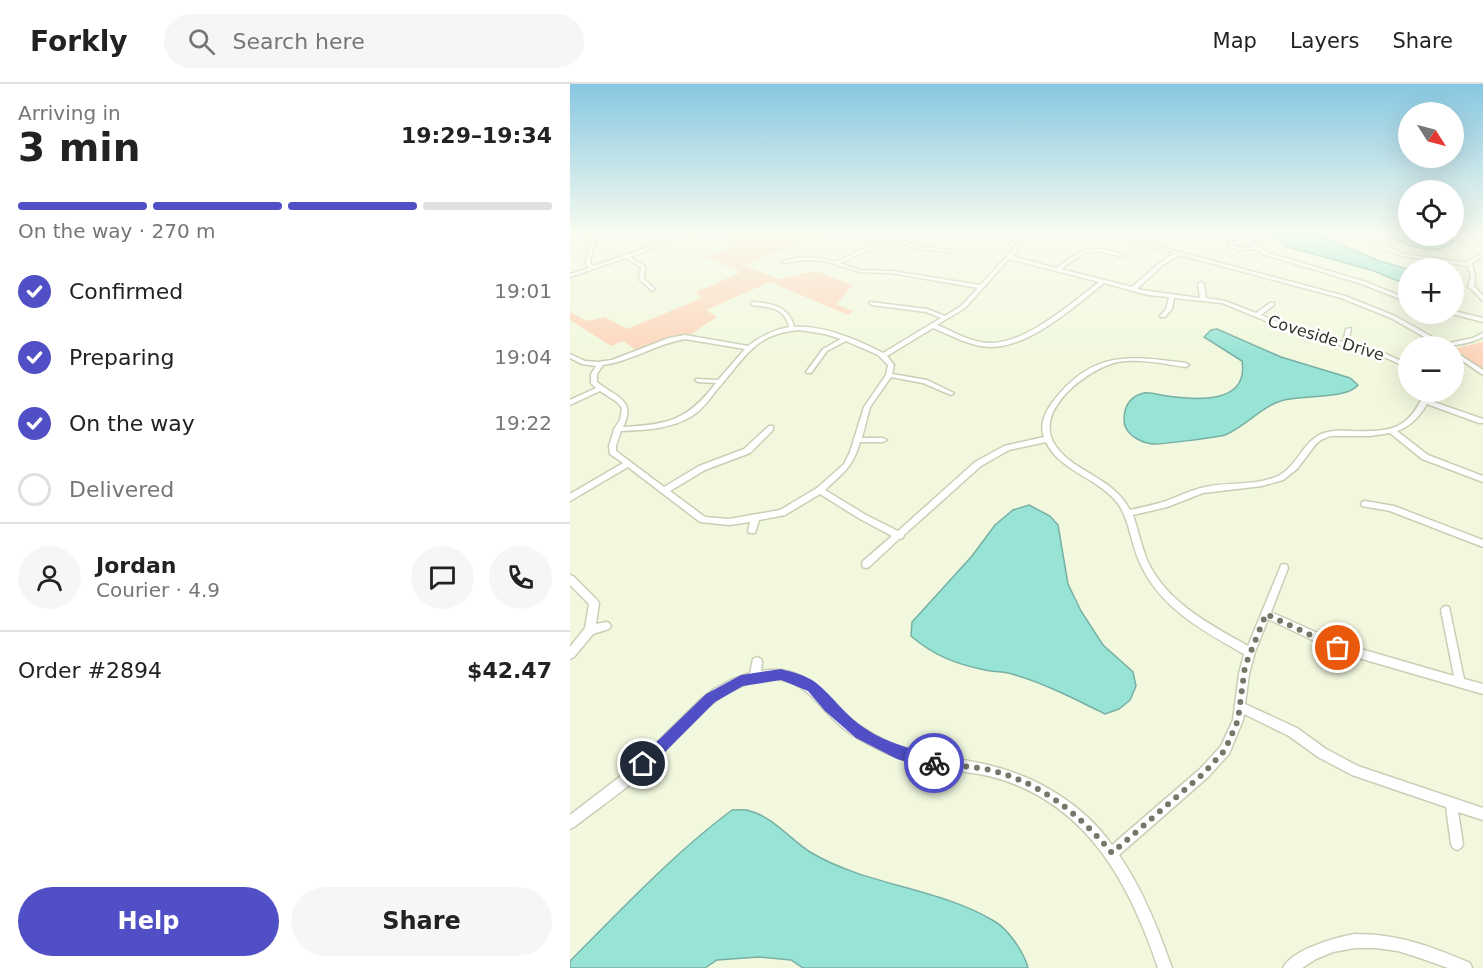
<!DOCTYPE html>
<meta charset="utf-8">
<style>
body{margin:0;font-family:"DejaVu Sans",sans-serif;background:#f6f6f6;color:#222;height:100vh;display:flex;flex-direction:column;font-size:22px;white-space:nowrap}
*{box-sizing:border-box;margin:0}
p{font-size:20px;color:#767676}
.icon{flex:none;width:33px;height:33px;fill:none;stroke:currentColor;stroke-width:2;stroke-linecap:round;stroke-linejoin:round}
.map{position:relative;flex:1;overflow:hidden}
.details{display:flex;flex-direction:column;background:#fff;width:570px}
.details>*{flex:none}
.needle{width:39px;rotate:126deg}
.tools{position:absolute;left:828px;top:18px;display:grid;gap:12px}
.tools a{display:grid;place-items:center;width:66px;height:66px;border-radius:50%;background:#fff;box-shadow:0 6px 24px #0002;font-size:30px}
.pin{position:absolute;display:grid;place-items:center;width:51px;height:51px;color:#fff;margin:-26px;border:3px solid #fff;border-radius:50%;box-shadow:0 2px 6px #0007}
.courier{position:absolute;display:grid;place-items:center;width:60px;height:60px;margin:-30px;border:4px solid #504fc5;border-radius:50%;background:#fff;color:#222;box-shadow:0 2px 8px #0007}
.summary em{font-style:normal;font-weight:700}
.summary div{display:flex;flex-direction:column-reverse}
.summary{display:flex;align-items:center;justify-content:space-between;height:102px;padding:0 18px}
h1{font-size:39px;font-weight:700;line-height:45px}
.bar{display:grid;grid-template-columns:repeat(4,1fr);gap:9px 6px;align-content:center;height:72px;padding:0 18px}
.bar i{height:8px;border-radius:4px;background:#e0e0e0}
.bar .current{background:#504fc5}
.bar p{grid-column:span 4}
.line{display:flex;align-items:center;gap:15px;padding:0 18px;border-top:2px solid #e0e0e0}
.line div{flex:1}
.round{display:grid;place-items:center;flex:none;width:63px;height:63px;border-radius:32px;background:#f6f6f6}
ol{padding:0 18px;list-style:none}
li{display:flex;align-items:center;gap:18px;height:66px}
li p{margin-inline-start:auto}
li .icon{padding:6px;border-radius:50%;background:#504fc5;color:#fff;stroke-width:4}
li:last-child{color:#767676}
li i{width:33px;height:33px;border:3px solid #e0e0e0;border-radius:50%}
.primary-button{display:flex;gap:12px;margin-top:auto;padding:12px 18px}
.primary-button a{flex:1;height:69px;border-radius:36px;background:#504fc5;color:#fff;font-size:24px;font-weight:700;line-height:69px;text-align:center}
.primary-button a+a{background:#f6f6f6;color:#222}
header{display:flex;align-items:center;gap:36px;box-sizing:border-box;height:84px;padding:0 30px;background:#fff;border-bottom:2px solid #e0e0e0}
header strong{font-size:28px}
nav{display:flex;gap:33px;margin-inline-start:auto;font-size:21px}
.search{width:420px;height:54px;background:#f6f6f6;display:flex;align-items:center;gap:15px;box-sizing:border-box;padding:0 21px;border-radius:33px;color:#767676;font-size:22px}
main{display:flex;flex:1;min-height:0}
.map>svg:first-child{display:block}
</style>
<header>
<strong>Forkly</strong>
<div class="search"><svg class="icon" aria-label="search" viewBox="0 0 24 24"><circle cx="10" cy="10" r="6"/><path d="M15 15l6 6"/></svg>Search here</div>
<nav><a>Map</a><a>Layers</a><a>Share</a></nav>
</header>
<main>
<section class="details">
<div class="summary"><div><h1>3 min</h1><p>Arriving in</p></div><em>19:29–19:34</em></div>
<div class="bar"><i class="current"></i><i class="current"></i><i class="current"></i><i></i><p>On the way · 270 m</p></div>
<ol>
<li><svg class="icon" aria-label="check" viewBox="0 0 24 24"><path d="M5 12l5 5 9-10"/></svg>Confirmed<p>19:01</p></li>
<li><svg class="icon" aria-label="check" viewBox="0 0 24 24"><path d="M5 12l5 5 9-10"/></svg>Preparing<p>19:04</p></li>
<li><svg class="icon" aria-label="check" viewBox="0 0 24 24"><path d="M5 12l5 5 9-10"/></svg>On the way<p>19:22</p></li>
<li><i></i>Delivered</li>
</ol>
<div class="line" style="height:108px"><a class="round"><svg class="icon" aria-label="person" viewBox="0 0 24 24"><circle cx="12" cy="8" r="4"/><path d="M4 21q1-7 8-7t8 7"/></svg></a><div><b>Jordan</b><p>Courier · 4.9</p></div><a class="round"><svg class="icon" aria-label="chat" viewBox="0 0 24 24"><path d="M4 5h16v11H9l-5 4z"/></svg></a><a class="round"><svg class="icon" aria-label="phone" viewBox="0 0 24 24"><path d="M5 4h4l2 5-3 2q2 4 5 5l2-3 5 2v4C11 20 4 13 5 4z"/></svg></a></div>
<div class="line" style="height:78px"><div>Order #2894</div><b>$42.47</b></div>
<div class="primary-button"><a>Help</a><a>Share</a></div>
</section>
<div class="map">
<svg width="913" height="884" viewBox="0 0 913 884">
<rect width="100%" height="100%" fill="#f1f8de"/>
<path fill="#fdd6bd" d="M179 149H254L174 181 208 195 246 187 283 201 266 220 283 227 278 231 200 198 136 226 147 233 121 250 98 254 66 266 53 257 41 262 0 236V228L17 237 35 233 57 245 132 214 126 208 171 188 134 173 168 162 157 157Z
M913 258V285L886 266 887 264Z"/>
<path fill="#97e4d7" stroke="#78afa3" stroke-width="1.5" d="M705 149H745L809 177 838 185V201L801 186 718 163 706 154Z
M813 149 871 152 884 157C866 176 832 159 813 149Z
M647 245 711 273 780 294 788 301C778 315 732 311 714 316 691 322 677 342 655 351 648 353 589 361 582 360 573 359 560 353 556 344 553 339 554 332 555 327 557 318 564 311 574 309 581 308 589 311 597 312 625 316 679 321 672 277L634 253 641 246Z
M459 421 480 432 488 441 498 500 511 527 533 561 563 588 566 602 560 616 549 625 535 630C505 615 474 599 442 590 433 587 423 588 415 586 385 580 363 571 341 552L342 538 402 472 425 441 443 426Z
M162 726C167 726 175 725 180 727 203 733 221 756 240 768 297 802 367 803 424 837 438 845 454 868 458 884H233L221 876 189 873 147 876 135 884H0V877C52 825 103 770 162 726Z"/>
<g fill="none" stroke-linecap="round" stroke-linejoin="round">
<g stroke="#c8cfb5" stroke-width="3">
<path id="minor" d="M24 149H28L20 176V180L24 182 119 149H124L60 173 75 182 74 195 84 204 85 205 82 207 69 195 71 183 55 174 0 193V190L19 184 16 180V176Z
M329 149H334L324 154 350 163 379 166 381 167 379 168 349 165 321 156 270 179 290 186 321 187 410 201 442 167 443 163 436 155 417 149C430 148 439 152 447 163L446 167 442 172 486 184C513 165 521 159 554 171V172L552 173C520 163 517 166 491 185L562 203 589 179 605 169 532 149H537L775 212 825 232 875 260 903 254 913 249V253C901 259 884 262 870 262L821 234 771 214 610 171 593 181 567 205 578 207 630 214 628 200 631 198 634 200 636 214 655 217 686 229 700 219H704V221L691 231 732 248 773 258 776 245 781 244 778 260 816 270 838 280V284L812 272 728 250 652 219 604 214 602 225 595 233H591L590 232 596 225 599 213 578 211 534 199C504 223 460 263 421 263 401 263 381 251 363 244L317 272 324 281 322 290 357 296 384 309 381 311 353 299 321 293 300 323 292 354H313L317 356 313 358H290C283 383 273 389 255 406L296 431 328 447 405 378 434 362 474 353C469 340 476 326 485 315 524 266 561 272 616 279L619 281 616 283C594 280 570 274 548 278 518 284 462 327 485 361 504 389 542 392 560 426 572 423 584 421 596 417 609 412 621 406 635 403 658 398 686 402 708 392 728 382 733 356 754 349 763 346 772 346 782 347 822 348 838 346 855 308H861L858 316 913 335V339H909L857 320C849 333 841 342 827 347L858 371 913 392V398L852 375 820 349 800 352H760L751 356 746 360 727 385 713 396 692 402 633 409 597 423 563 431C568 446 571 461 577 476 596 518 639 540 678 562L710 484 711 481 714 480 717 481 718 484 701 528 770 559 884 592 871 526 873 523 876 522 879 523 894 595 913 600V610L768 568 698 535 685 568 679 590 675 620 727 644 756 665 788 682 913 724V736L888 728 893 760 891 764 887 766 883 764 881 760 876 723 782 691 748 673 719 652 674 630 673 636 659 670 638 693 549 771C573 806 588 845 602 884H588C559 797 515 716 419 692 396 687 373 686 351 681 335 677 319 671 304 663 294 658 283 652 273 644 242 618 232 585 183 598 134 611 105 661 69 693 48 711 26 726 4 743L0 745V731L60 685 129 617 144 605 161 596 180 589 183 575 187 573 191 575 192 578 191 587C243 578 255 621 293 644 307 653 322 661 338 666 364 674 392 674 418 681 466 692 513 720 542 761L630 685 651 662 663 636 669 590 674 570C633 547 590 524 570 479 560 458 560 433 545 416 525 393 489 386 476 358L439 366 411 382 334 451 333 454 329 455 299 483 296 484 293 483 292 480 293 477 322 452 290 435 250 410 215 431 189 436 185 449H179L178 447 180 438 159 441 130 438 58 383 0 417V410L53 379 40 370 39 362 44 346V345L50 336 52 324 47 318 30 307 0 321V316L26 304 21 299V290L26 282 12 280 0 274V270L15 277 28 278 42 276 99 254 115 251 178 262C191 252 203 246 219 243 215 223 198 223 181 221V219L183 218C201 219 220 223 224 243 253 241 288 256 313 269L371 234 356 228 302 221 299 219 300 218 357 225 375 232 391 222 408 204 321 189 290 188 255 177 234 176 213 179 211 178C227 172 248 172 265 178ZM439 175 529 198C502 219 455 260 420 259 402 259 384 248 367 241L395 224ZM230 246 255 250 271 255 253 265 236 288 237 289H241L257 267 276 257 308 271 318 281 316 291 294 323 280 368 274 380 247 404 210 426 159 435 135 433 100 407 135 386 180 369 203 346V342H199L174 365 129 382 94 403 46 367V362L51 347C75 346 101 345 122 332 135 324 141 312 151 301 176 272 186 249 230 246ZM115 255 175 265 148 296 126 295 125 296 128 298 146 299C118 336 98 341 53 343 67 315 45 313 27 298V290L33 281C62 277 86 260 115 255Z
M673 149H677L682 158 699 169 796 198 838 215V218L792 200 695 171 686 165 669 166 658 162 660 158 676 156ZM677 158 683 163 670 164 663 161Z
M779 149H784L834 170 897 179V177L913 169V172L902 179 905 193 904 202 913 212V217L898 202 901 193 898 182 831 172Z
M884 227 913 234V238L882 230Z
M884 267 913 286V291L884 271Z
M795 417 824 422 913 456V463L820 427 792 422 791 420 792 418Z
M0 491 3 492 27 516 29 519 26 540 36 538 39 539 41 542 39 545 23 550 4 573 0 575V563L15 544 19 520 0 501Z
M785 850C829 850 860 862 900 879L902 884H878L850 874 828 867 806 864H785L763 868 746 875 732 884H713C721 866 766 853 785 850Z"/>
</g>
<use href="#minor" fill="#fff" fill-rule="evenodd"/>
</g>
<linearGradient id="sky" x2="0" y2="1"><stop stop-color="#87c7e1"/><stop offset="0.55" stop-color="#f9fcf0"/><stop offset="1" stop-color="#f9fcf0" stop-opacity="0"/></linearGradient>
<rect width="913" height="272" fill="url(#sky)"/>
<path fill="#504fc5" d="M211 585C222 588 235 591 245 598 263 612 276 633 296 645 318 660 344 664 368 674L370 679 368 684 364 686 327 675 286 654 255 627 238 607 211 596 173 602 145 618 78 685 73 687 68 685 66 680 68 676 136 610 171 591Z"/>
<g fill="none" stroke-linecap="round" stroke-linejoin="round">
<path stroke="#747868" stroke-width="6" stroke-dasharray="0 10.8" d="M364 679C382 682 401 682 420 686 470 698 509 730 542 769L634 689 655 666 668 636 675 582 696 530 768 564"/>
</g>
<g text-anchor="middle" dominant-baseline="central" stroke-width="5" stroke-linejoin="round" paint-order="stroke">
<g font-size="16" fill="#313329" stroke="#fff">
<text transform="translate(756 254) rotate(17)">Coveside Drive</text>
</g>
</g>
</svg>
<div class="tools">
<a><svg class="needle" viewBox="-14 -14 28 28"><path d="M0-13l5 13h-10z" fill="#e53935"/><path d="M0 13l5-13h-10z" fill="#767676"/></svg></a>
<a><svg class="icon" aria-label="locate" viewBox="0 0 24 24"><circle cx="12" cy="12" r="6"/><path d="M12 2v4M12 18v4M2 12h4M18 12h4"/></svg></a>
<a>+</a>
<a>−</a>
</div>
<div class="pin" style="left:768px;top:564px;background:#ea580c"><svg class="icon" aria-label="bag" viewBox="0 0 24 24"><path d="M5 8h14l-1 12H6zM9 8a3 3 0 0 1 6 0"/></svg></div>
<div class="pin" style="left:73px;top:680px;background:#1f2937"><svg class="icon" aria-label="home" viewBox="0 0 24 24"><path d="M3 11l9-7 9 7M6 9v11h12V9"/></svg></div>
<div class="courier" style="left:364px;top:679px"><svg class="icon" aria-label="bike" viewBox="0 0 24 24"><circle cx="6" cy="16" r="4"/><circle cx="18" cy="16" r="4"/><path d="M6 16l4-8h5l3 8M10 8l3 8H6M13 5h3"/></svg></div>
</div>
</main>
